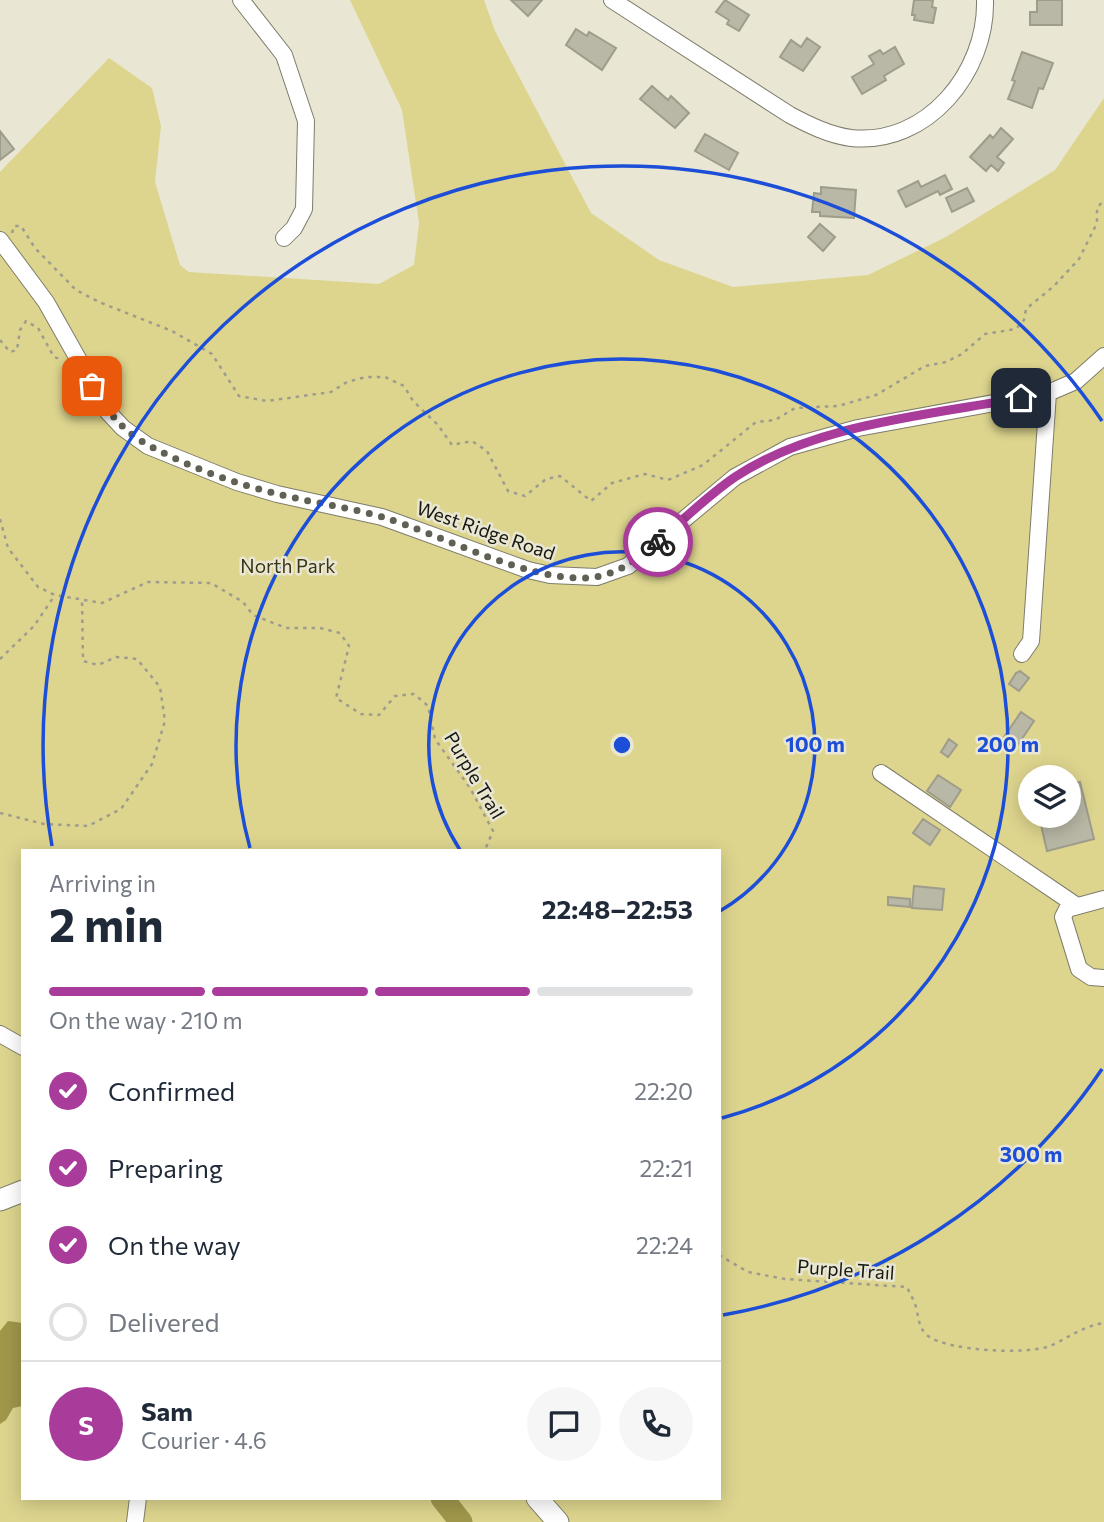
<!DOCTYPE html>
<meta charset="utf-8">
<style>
body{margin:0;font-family:Commissioner,sans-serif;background:#f6f6f7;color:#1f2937;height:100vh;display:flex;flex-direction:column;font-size:26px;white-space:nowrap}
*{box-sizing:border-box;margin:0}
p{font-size:23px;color:#747a83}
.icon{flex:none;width:38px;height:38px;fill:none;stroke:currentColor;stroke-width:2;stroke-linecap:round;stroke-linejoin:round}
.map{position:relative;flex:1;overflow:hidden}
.drawer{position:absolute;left:21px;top:849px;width:700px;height:651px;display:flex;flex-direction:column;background:#fff;border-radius:0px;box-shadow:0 4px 18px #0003}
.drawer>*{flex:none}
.buttons{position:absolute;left:1018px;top:765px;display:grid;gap:14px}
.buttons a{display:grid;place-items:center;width:63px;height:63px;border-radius:50%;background:#fff;box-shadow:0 4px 18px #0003;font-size:35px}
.pin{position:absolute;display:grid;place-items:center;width:60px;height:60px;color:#fff;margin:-30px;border-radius:14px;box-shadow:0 4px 10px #0006}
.courier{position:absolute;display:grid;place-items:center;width:70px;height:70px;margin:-35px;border:5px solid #a93c9b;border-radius:50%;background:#fff;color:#222;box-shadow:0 2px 9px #0007}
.overview em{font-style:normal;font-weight:700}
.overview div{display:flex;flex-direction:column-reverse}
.overview{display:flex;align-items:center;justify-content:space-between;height:119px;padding:0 28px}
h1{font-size:46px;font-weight:700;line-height:52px}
.bar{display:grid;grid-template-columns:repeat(4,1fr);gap:10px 7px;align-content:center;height:84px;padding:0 28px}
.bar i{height:9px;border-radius:5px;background:#e0e1e3}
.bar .on{background:#a93c9b}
.bar p{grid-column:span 4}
.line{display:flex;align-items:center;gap:18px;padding:0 28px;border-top:2px solid #e0e1e3}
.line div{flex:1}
.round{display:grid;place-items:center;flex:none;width:74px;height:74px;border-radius:37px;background:#f6f6f7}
ol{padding:0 28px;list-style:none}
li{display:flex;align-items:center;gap:21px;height:77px}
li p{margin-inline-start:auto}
li .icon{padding:7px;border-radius:50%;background:#a93c9b;color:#fff;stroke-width:4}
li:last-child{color:#747a83}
li i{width:38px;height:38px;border:4px solid #e0e1e3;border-radius:50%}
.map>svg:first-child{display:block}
</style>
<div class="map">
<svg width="1104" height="1522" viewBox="0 0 1104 1522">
<rect width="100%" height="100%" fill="#e9e7d3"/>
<path fill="#ddd58e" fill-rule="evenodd" d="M350 0H484L495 31 591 213 659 260 733 287 868 275 946 237 1055 170 1104 98V1522H0V172L109 58 152 88 161 126 155 182 180 265 189 272 379 284 414 265 419 223 402 110ZM1031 777H1069V816H1031ZM23 850H719V1498H23Z"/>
<path fill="#a0974b" d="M8 1321 23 1323V1406L13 1408 6 1420 0 1424V1331Z"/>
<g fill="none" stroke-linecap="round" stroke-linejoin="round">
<path stroke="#a0974b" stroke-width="23" d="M442 1498 461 1522"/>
</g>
<path fill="#b9b7a5" stroke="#9e9c8a" stroke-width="2" d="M511 0H542L528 16Z
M725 0 749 15 739 31 727 24 729 20 716 12Z
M914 0H933L932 7 936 8 933 23 914 20 915 15H912Z
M1037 0H1062V25H1030V12H1037Z
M576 29 587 36 589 32 616 48 602 70 566 45Z
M807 38 820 47 803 71 780 57 791 40 801 47Z
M895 47 904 64 884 76 886 80 862 94 852 77 874 64 869 56 880 50 883 54Z
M1022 52 1053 63 1043 89 1039 88 1032 108 1008 99 1015 81 1012 80Z
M652 86 668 100 671 96 689 113 675 128 640 99Z
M1001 128 1013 139 997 157 1004 163 998 171 991 165 986 171 970 157 990 135 993 138Z
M0 131 14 149 0 160Z
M705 134 738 153 729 170 695 151Z
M945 175 952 189 940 195 938 191 906 207 898 191 918 181 921 187Z
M821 187 856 190 854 218 820 216V212H812L814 193 821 194Z
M967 188 974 201 952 212 946 198Z
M820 224 835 237 823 251 808 237Z
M1020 671 1029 678 1019 691 1009 684 1016 673Z
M1021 712 1034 721 1017 746 1004 737Z
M949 739 957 745 948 757 941 752Z
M938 775 961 790 950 807 927 791Z
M1080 782 1094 839 1047 851 1039 816H1069V784Z
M923 819 940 830 930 845 913 833Z
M914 886 944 889 942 910 912 908Z
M888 897 910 899V907L888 905Z"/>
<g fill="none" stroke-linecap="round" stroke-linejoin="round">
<g stroke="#7e7c6b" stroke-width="18">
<path id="minor" d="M241 0 284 55 306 121 304 209 294 228 284 238
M612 0 790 115C809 125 829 135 851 138 927 146 987 72 985 0
M0 240 46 302 108 412 123 428 148 446 237 482 277 494 382 517 528 570 550 575 597 577 628 566 735 477 790 447 858 428 1048 393 1076 381 1104 356
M1022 654 1031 641 1048 393
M881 773 1077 906
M1104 899 1067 909 1063 917 1079 969 1091 977 1104 978
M0 1034 23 1047
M135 1522 138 1498"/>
</g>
<g stroke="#7e7c6b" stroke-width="23">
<path id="major" d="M0 1200 23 1191
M537 1498 558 1522"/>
</g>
<path stroke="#9e9c8d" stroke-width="2.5" stroke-dasharray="3.5 5" stroke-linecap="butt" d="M12 233 14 226H21L35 248 76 290 99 302 172 331 212 354 239 396 267 401 331 392 347 382 366 377H385L404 386 413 401 438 425 452 445 472 441 487 451 508 491 525 496 546 479 560 476 591 501 612 483 645 474 668 480 703 465 756 422 775 420 795 408 838 406 876 395 925 366 946 362 962 354 985 334 1016 329 1024 320 1026 309 1054 286 1079 259 1097 223V208L1104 200
M0 340 10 352 17 350 20 330 26 321 38 328 54 357 63 360
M0 519 8 548 38 587 55 595 102 603 148 582 211 583 243 602 253 615 286 628H320L340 633 349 646 336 698 361 714 379 715 395 696 414 694 428 706 435 739 470 788 493 831 485 850
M0 659 34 626 55 595
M0 813 44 824 88 826 121 809 152 764 165 721 160 687 137 659 116 657 98 665 83 661 82 600
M719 1255 748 1272 785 1279 907 1287C910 1294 914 1300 916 1307 919 1318 918 1328 928 1336 948 1351 1026 1355 1050 1346 1068 1338 1083 1326 1104 1323"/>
<use href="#minor" stroke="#fff" stroke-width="16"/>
<use href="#major" stroke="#fff" stroke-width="21"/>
</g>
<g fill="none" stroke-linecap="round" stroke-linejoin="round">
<path stroke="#616054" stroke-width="7" stroke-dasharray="0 12.6" d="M92 386C107 411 123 432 150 446 189 467 235 484 278 494 313 503 348 507 382 517 443 535 521 579 584 578 614 577 635 562 658 542"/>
<path stroke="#a93c9b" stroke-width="9" d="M658 542C683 520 707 496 735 477 815 424 928 415 1021 398"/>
</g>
<g fill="none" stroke="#1d4ed8" stroke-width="3.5">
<path d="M460 850A193 193 0 1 1 720 911"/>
<path d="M250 848A386 386 0 1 1 722 1118"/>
<path d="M1102 1069A579 579 0 0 1 723 1315M52 846A579 579 0 0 1 1102 421"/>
</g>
<g text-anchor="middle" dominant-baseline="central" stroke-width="5" stroke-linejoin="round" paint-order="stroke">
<g font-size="19" fill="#181710" stroke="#e9e7d3">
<text transform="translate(486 530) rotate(19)">West Ridge Road</text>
<text transform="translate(475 775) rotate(59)">Purple Trail</text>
<text transform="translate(846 1269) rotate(4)">Purple Trail</text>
</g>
<g font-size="19" fill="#3a3614" stroke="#e9e7d3">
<text x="288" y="565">North Park</text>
</g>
</g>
<circle cx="622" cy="745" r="10" fill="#1d4ed8" stroke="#e9e7d3" stroke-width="3.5"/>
<g font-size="21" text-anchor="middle" font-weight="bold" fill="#1d4ed8" stroke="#e9e7d3" stroke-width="5" stroke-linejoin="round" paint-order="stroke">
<text x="815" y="752">100 m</text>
<text x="1008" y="752">200 m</text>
<text x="1031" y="1162">300 m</text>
</g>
</svg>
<div class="buttons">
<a><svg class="icon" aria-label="layers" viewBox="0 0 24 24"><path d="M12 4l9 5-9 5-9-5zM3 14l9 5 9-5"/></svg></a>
</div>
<div class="pin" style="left:92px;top:386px;background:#ea580c"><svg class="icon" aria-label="bag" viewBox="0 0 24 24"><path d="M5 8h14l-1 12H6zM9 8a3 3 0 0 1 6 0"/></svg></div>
<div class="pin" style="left:1021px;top:398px;background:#1f2937"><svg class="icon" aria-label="home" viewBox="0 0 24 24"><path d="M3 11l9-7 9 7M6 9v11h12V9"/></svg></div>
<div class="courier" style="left:658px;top:542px"><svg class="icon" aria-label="bike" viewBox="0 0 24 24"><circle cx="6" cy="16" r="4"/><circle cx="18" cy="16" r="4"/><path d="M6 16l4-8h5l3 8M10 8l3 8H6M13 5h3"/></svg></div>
<section class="drawer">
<div class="overview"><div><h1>2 min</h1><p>Arriving in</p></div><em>22:48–22:53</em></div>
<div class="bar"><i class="on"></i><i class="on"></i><i class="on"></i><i></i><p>On the way · 210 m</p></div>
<ol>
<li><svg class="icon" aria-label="check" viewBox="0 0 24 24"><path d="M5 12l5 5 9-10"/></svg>Confirmed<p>22:20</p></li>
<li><svg class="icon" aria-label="check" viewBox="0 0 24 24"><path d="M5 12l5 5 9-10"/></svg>Preparing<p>22:21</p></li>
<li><svg class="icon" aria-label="check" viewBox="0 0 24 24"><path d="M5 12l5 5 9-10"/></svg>On the way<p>22:24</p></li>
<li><i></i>Delivered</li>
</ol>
<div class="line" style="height:126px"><b class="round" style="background:#a93c9b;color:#fff">S</b><div><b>Sam</b><p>Courier · 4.6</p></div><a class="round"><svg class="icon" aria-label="chat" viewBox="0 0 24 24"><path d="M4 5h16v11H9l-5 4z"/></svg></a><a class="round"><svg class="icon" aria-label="phone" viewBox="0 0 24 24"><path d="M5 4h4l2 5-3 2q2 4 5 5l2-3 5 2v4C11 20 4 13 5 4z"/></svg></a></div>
</section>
</div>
